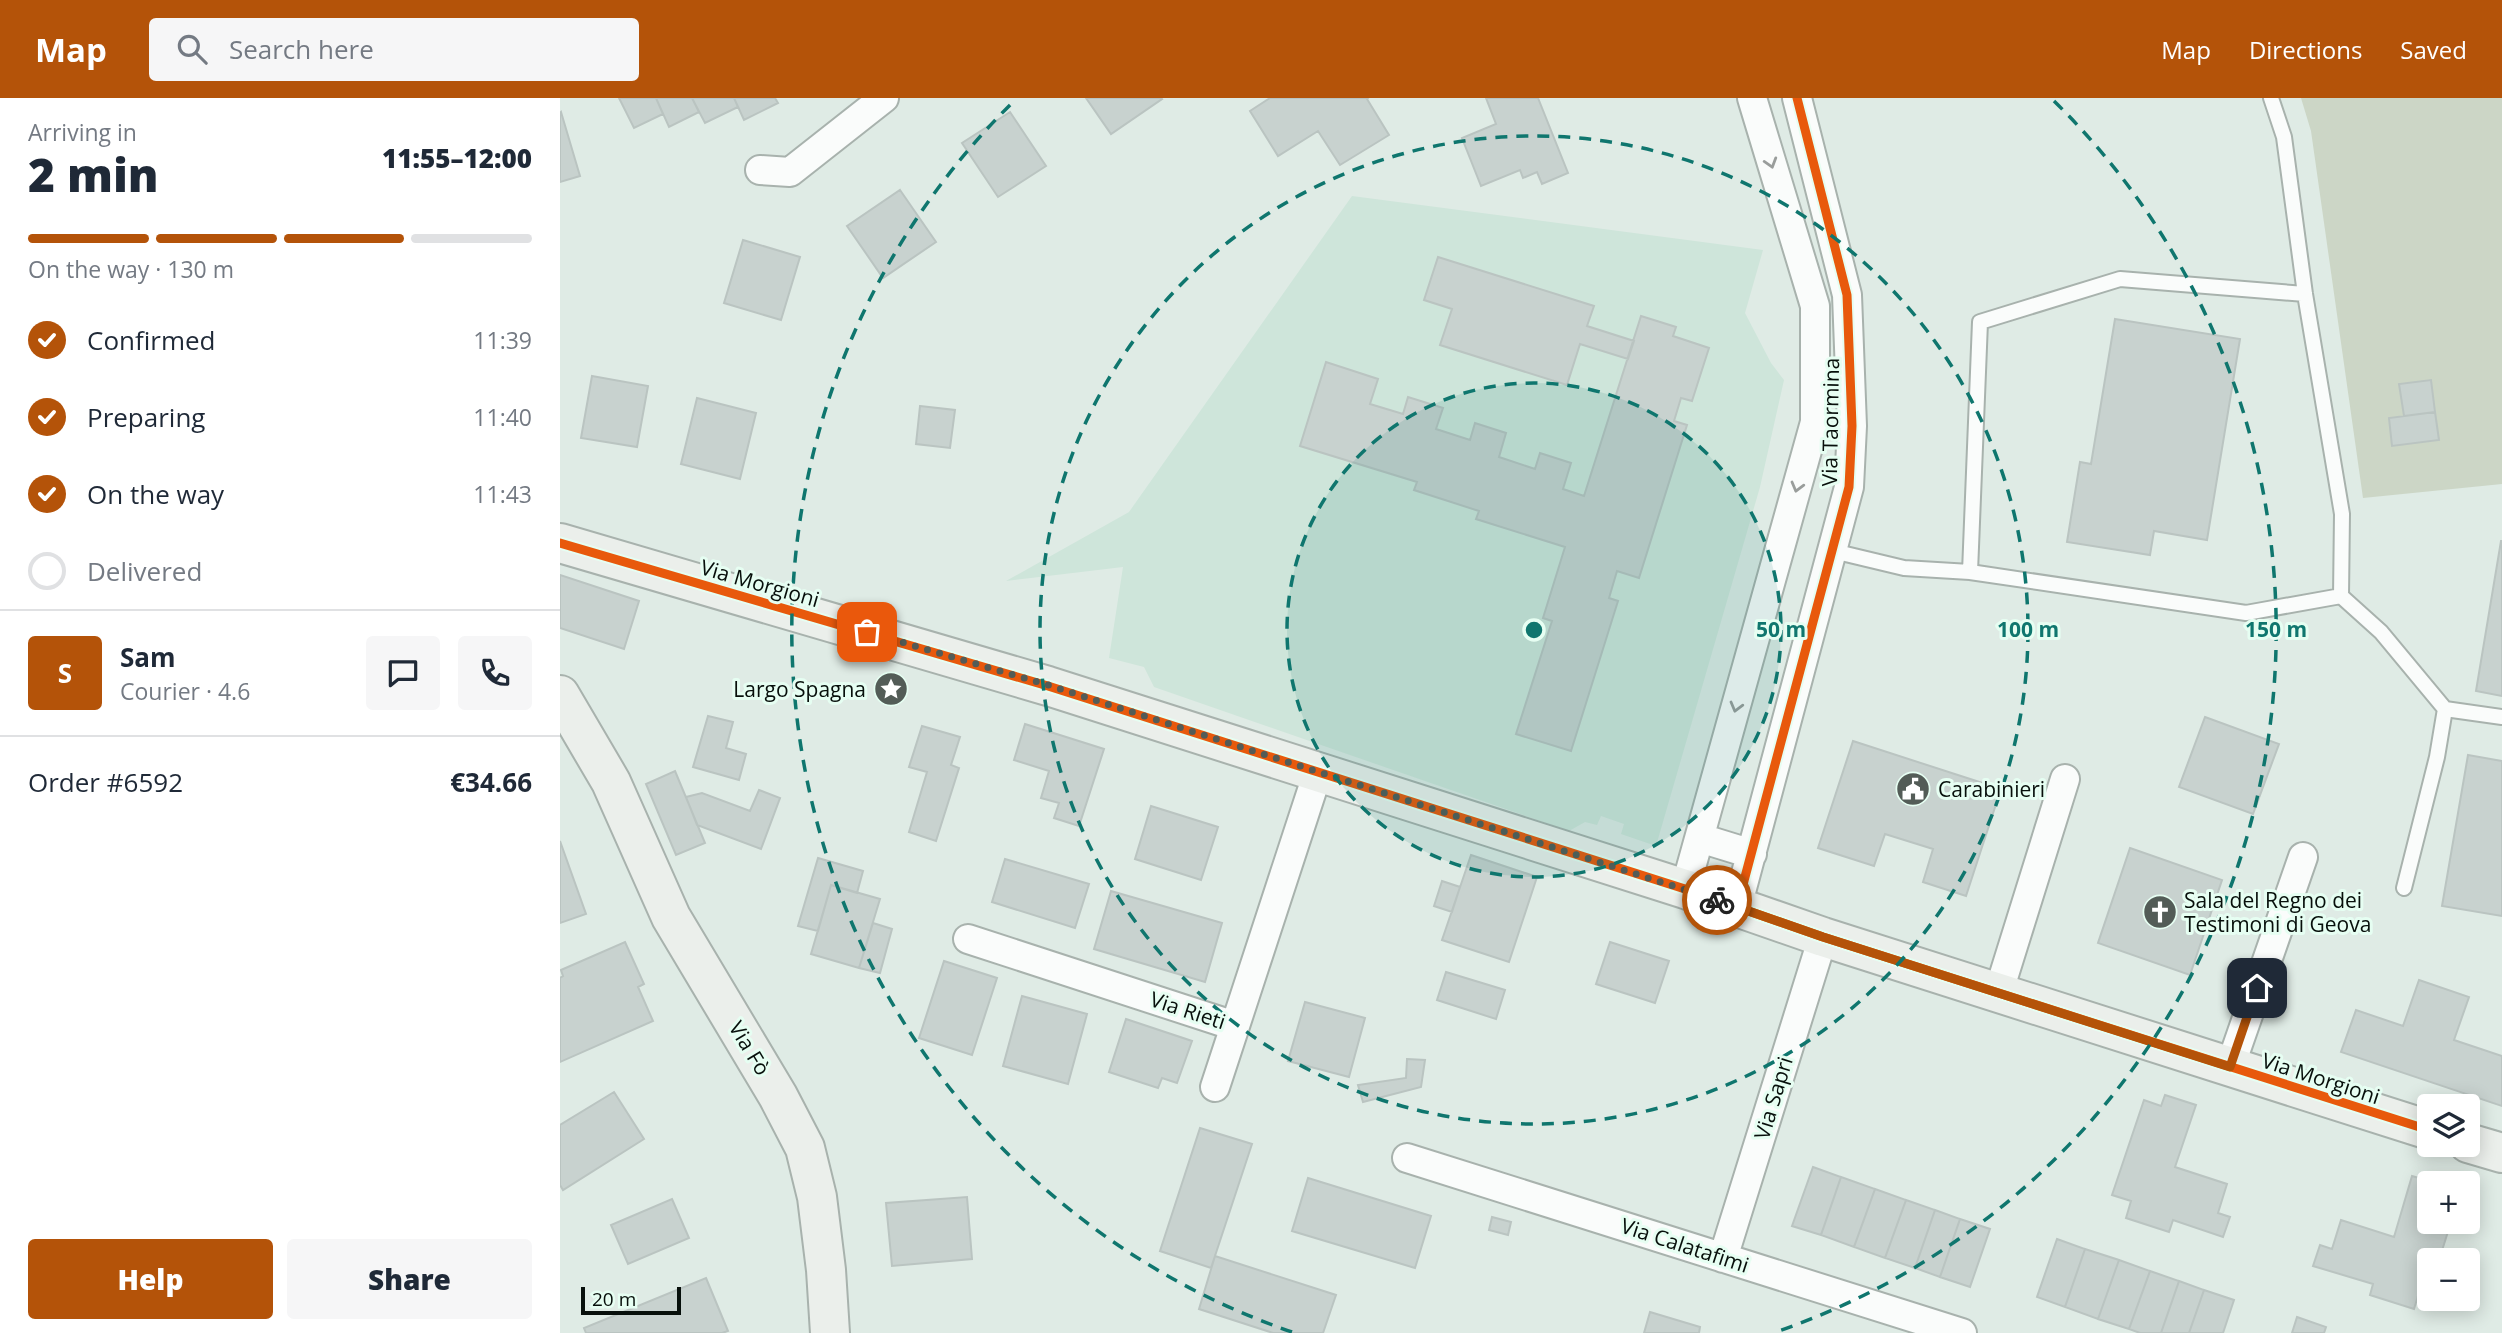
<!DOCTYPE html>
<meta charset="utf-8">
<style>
body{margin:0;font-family:"Open Sans",sans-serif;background:#f6f6f7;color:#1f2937;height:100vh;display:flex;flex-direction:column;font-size:26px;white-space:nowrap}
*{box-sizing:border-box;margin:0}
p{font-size:23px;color:#747a83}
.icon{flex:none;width:38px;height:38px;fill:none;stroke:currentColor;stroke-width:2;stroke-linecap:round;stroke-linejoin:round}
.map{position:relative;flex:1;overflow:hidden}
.details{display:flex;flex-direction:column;background:#fff;width:560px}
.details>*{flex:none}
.fabs{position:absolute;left:1857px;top:996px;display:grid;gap:14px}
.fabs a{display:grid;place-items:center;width:63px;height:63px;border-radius:7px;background:#fff;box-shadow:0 4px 18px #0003;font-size:35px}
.scale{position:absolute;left:21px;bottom:18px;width:100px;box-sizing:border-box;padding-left:7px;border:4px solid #070f0b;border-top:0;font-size:19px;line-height:24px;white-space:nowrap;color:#070f0b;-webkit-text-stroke:5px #e6fef2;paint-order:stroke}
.pin{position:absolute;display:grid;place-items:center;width:60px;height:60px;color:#fff;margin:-30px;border-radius:14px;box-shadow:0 4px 10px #0006}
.courier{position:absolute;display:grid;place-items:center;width:70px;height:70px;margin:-35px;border:5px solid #b45309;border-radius:50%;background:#fff;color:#222;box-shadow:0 2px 9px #0007}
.headline em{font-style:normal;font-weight:800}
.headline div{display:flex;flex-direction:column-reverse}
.headline{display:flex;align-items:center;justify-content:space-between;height:119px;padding:0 28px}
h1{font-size:46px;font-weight:800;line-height:52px}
.bar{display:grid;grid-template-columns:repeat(4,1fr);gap:10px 7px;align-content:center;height:84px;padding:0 28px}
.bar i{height:9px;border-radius:5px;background:#e0e1e3}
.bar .on{background:#b45309}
.bar p{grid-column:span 4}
.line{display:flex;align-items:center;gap:18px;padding:0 28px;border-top:2px solid #e0e1e3}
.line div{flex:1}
.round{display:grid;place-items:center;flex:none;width:74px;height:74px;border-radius:7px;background:#f6f6f7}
ol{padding:0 28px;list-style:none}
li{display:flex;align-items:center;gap:21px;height:77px}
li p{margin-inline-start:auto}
li .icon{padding:7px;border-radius:50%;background:#b45309;color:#fff;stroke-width:4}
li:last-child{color:#747a83}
li i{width:38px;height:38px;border:4px solid #e0e1e3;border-radius:50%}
.primary-button{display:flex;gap:14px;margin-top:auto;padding:14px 28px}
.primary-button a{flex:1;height:80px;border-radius:7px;background:#b45309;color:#fff;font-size:28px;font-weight:800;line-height:80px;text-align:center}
.primary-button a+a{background:#f6f6f7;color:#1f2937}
header{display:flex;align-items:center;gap:42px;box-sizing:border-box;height:98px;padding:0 35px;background:#b45309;color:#fff}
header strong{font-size:33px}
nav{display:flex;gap:38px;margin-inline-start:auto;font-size:24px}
.search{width:490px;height:63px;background:#f6f6f7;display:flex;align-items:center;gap:18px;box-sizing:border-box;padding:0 24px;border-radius:7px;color:#747a83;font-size:26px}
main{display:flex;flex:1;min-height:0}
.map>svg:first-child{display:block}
</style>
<header>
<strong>Map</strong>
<div class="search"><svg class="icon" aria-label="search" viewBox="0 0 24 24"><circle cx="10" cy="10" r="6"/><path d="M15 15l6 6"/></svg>Search here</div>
<nav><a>Map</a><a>Directions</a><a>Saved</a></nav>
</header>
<main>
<section class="details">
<div class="headline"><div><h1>2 min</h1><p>Arriving in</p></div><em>11:55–12:00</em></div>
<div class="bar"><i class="on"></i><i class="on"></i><i class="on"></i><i></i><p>On the way · 130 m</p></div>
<ol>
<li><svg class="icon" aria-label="check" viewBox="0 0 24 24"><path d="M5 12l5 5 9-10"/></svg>Confirmed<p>11:39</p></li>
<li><svg class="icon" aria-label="check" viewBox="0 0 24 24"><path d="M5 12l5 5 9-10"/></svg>Preparing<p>11:40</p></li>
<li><svg class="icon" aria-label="check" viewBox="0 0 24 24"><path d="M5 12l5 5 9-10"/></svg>On the way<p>11:43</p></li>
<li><i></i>Delivered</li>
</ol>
<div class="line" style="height:126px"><b class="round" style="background:#b45309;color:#fff">S</b><div><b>Sam</b><p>Courier · 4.6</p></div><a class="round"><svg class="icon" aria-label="chat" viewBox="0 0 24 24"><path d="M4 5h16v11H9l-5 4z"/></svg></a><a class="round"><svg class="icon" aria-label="phone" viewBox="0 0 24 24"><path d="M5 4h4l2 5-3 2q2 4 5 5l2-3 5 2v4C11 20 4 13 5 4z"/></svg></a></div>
<div class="line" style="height:91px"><div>Order #6592</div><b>€34.66</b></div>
<div class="primary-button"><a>Help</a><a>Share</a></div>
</section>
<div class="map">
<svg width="1942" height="1235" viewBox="0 0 1942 1235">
<rect width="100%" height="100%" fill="#dfebe5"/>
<path fill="#cee5da" d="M792 98 1203 152 1185 215 1211 265 1224 282 1200 389 1096 748 1061 736 1064 726 1041 718 1037 727 1025 724 1009 733 594 589 584 569 549 560 563 469 446 483 569 414Z"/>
<path fill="#ccd6c6" d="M1741 0H1942V386L1803 400 1751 33Z"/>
<path fill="#c8d2cf" stroke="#bac4c1" stroke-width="2" d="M59 0H96L103 16 74 30Z
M96 0H132L139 14 109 29Z
M132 0H174L178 9 145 25Z
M174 0H215L218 5 184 22Z
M526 0H601L602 1 551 36Z
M710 0H808L807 1 829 37 780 67 758 33 718 58 690 13Z
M926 0H978L1008 75 982 86 977 74 963 80 960 72 921 88 902 40 936 26Z
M1 14 20 78 0 84V15Z
M450 14 486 68 438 99 402 45Z
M340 92 376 144 323 180 287 128Z
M183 142 240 159 221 222 164 205Z
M878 159 1034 208 1027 228 1074 243 1068 261 1020 246 1007 287 880 247 892 211 864 202Z
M1081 218 1116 229 1113 238 1149 250 1132 303 1121 300 1114 323 1127 327 1079 480 1057 473 1049 500 1058 503 1011 653 956 636 992 523 983 520 1005 449 916 421 919 413 854 392 857 384 740 348 766 264 818 281 810 306 843 316 848 299 883 310 876 331 910 342 915 325 946 335 939 359 975 371 980 355 1011 365 1003 391 1024 398Z
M1555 221 1680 241 1647 442 1594 433 1590 457 1507 444 1520 364 1531 366Z
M32 278 88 288 77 349 21 340Z
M1871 282 1875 314 1844 318 1839 286Z
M137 300 196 315 180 381 121 366Z
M360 308 395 312 390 350 356 346Z
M1875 314 1879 342 1832 348 1829 320Z
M1941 443H1942V598L1916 593Z
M0 477 79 503 64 551 0 530Z
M148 618 173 624 166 650 186 656 179 682 133 669Z
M1645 619 1719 646 1693 716 1619 689Z
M465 626 544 651 519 728 494 720 499 705 481 700 489 673 454 662Z
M362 628 400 639 391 667 399 670 376 743 349 734 367 674 349 669Z
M1293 643 1441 691 1406 798 1363 784 1373 751 1325 736 1314 768 1258 750Z
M1908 657 1942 663V818L1882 808Z
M115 673 145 745 116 757 86 686Z
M199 692 220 700 201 751 137 727 126 699 142 695 190 713Z
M591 708 658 729 641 782 575 761Z
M0 743 26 816 0 825Z
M1570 750 1662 782 1630 877 1538 845Z
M911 757 977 779 949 864 882 842Z
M258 760 303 773 297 795 271 787 258 833 238 828Z
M445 761 529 786 515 830 432 804Z
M882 783 900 789 892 814 874 808Z
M271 787 320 801 299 870 251 856Z
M551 793 662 825 645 884 534 851Z
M313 825 332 831 320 875 299 870Z
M65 844 84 886 78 889 93 923 0 964V880L3 878 1 872Z
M1050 844 1109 863 1095 905 1036 886Z
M384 863 437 880 412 957 359 940Z
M886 874 945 892 936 921 877 902Z
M1859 882 1909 899 1894 942 1942 958V1008L1781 954 1796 912 1843 928Z
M462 898 527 916 508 986 443 968Z
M745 904 805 920 789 979 728 963Z
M566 921 632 943 617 985 602 980 598 990 549 974Z
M847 961 865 962 861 989 803 1004 798 987 846 980Z
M54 994 84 1041 3 1092 0 1087V1027Z
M1605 997 1636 1007 1615 1069 1667 1086 1658 1115 1670 1119 1663 1139 1613 1122 1609 1134 1566 1120 1571 1103 1552 1097 1584 1002 1601 1008Z
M640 1030 692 1046 651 1170 600 1153Z
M1253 1069 1281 1079 1261 1137 1232 1128Z
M1852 1078 1876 1085H1869V1124H1891L1879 1162H1869V1200H1879L1878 1204 1858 1198 1854 1211 1810 1197 1813 1186 1753 1168 1760 1147 1772 1151 1781 1122 1834 1139Z
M1281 1079 1315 1091 1294 1149 1261 1137Z
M748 1080 871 1118 855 1170 732 1133Z
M1315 1091 1346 1102 1325 1160 1294 1149Z
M407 1099 412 1161 332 1168 326 1105Z
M112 1101 129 1140 68 1166 51 1127Z
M1346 1102 1375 1112 1355 1170 1325 1160Z
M1375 1112 1400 1121 1380 1179 1355 1170Z
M932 1119 951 1124 948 1137 929 1132Z
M1400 1121 1430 1131 1410 1189 1380 1179Z
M1497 1141 1525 1151 1505 1209 1477 1199Z
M1525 1151 1559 1162 1538 1221 1505 1209Z
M655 1158 776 1197 763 1235H713L639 1211Z
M1559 1162 1590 1173 1569 1231 1538 1221Z
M1590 1173 1619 1183 1601 1235H1580L1569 1231Z
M146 1180 168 1233 162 1235H26L24 1230Z
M1619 1183 1644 1192 1629 1235H1601Z
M1644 1192 1674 1202 1663 1235H1629Z
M1090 1214 1140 1229 1139 1235H1084Z
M1737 1219 1766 1229 1764 1235H1732Z"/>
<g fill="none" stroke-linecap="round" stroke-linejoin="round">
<g stroke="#a8b2ad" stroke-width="18">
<path id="lane" d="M1711 0 1724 39 1745 196 1782 416 1781 498 1821 534 1885 611 1942 619
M1273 453 1344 470 1410 474 1686 515 1781 498
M1410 474 1420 224 1560 181 1745 196
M1844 790 1877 659 1885 611"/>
</g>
<g stroke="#a8b2ad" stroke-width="32">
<path id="street" d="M200 72 230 74 324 0
M1140 740 1192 756
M1125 791 1255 324V208L1192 0
M1177 809 1289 389 1292 328 1287 197 1237 0
M408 841 675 928 758 674
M1438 896 1505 681
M1670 969 1743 759
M655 989 675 928
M847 1060 1402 1235
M1163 1160 1263 839"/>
</g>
<g stroke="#a8b2ad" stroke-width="42">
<path id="secondary" d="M0 445 488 588 1125 791 1263 839 1869 1032
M0 597 51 684 111 819 218 998 245 1050 257 1099 266 1172 270 1235
M1908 1045 1942 1055"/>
</g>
<use href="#lane" stroke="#fafcfb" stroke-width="14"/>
<use href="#street" stroke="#fafcfb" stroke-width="28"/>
<use href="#secondary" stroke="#ebefeb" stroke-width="38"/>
<g stroke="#e6fef2" stroke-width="13">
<path id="cycleway" d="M0 445 488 588 1125 791 1263 839 1869 1032
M1177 809 1289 389 1292 328 1287 197 1237 0"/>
</g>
<use href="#cycleway" stroke="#e8590c" stroke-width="9"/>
</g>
<defs><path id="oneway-chevron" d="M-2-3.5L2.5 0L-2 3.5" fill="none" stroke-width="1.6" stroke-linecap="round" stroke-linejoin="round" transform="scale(1.75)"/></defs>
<g stroke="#999d9b">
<use href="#oneway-chevron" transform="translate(1211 65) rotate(73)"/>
<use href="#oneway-chevron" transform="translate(1237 389) rotate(105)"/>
<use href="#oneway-chevron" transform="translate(1176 609) rotate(105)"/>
</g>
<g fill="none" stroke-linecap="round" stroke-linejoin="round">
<path stroke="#535c57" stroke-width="7" stroke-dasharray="0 12.6" d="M307 534 488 587 1157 802"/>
<path stroke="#b45309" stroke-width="9" d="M1157 802 1263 839 1670 969 1697 890"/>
</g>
<circle cx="974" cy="532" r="247" fill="#0f766e" fill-opacity=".12"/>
<g fill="none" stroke="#0f766e" stroke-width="3.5" stroke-dasharray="12 9">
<circle cx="974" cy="532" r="247"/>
<circle cx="974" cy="532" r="494"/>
<path d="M732 1234A742 742 0 0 1 454 3M1494 3A742 742 0 0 1 1216 1234"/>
</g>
<defs>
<g id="sight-disc" transform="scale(1.75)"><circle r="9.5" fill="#535c57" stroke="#e6fef2"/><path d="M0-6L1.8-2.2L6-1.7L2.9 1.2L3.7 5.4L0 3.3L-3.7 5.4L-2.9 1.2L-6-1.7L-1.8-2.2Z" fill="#fff"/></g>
<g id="civic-disc" transform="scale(1.75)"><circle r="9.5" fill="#535c57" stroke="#e6fef2"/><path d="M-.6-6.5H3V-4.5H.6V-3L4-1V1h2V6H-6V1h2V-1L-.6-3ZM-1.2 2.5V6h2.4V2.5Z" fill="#fff"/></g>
<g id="church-disc" transform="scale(1.75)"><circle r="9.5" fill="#535c57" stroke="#e6fef2"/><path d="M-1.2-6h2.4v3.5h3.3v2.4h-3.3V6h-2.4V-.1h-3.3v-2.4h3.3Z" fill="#fff"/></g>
</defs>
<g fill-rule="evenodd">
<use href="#sight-disc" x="331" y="591"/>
<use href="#civic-disc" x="1353" y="691"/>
<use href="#church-disc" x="1600" y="814"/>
</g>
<g text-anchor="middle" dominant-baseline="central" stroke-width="6" stroke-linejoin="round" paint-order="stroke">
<g font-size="21" fill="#070f0b" stroke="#e6fef2">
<text transform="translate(1270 324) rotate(-89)">Via Taormina</text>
<text transform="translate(200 485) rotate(16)">Via Morgioni</text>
<text transform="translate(628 912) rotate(18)">Via Rieti</text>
<text transform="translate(190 950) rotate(59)">Via Fò</text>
<text transform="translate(1761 980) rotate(18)">Via Morgioni</text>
<text transform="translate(1213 1000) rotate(-73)">Via Sapri</text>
<text transform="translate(1125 1147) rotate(18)">Via Calatafimi</text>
</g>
<g font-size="21" fill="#070f0b" stroke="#e6fef2" text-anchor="start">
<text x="306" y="591" text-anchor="end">Largo Spagna</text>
<text x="1378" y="691">Carabinieri</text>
<text x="1624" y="802">Sala del Regno dei<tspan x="1624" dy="24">Testimoni di Geova</tspan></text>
</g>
</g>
<circle cx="974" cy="532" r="10" fill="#0f766e" stroke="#e6fef2" stroke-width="3.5"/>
<g font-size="21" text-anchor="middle" font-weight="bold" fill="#0f766e" stroke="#e6fef2" stroke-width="6" stroke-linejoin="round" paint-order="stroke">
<text x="1221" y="539">50 m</text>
<text x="1468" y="539">100 m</text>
<text x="1716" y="539">150 m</text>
</g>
</svg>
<div class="fabs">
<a><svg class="icon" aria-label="layers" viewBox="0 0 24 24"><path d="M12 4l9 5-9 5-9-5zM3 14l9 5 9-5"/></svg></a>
<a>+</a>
<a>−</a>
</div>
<div class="scale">20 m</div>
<div class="pin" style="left:307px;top:534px;background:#ea580c"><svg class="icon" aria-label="bag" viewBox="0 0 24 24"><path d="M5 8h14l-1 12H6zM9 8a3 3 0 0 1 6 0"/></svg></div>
<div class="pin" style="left:1697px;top:890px;background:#1f2937"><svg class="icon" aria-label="home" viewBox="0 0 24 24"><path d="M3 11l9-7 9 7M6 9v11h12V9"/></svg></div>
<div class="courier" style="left:1157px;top:802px"><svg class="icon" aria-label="bike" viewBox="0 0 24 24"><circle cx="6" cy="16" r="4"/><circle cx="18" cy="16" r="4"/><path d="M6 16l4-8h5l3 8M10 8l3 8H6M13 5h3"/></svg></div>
</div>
</main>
